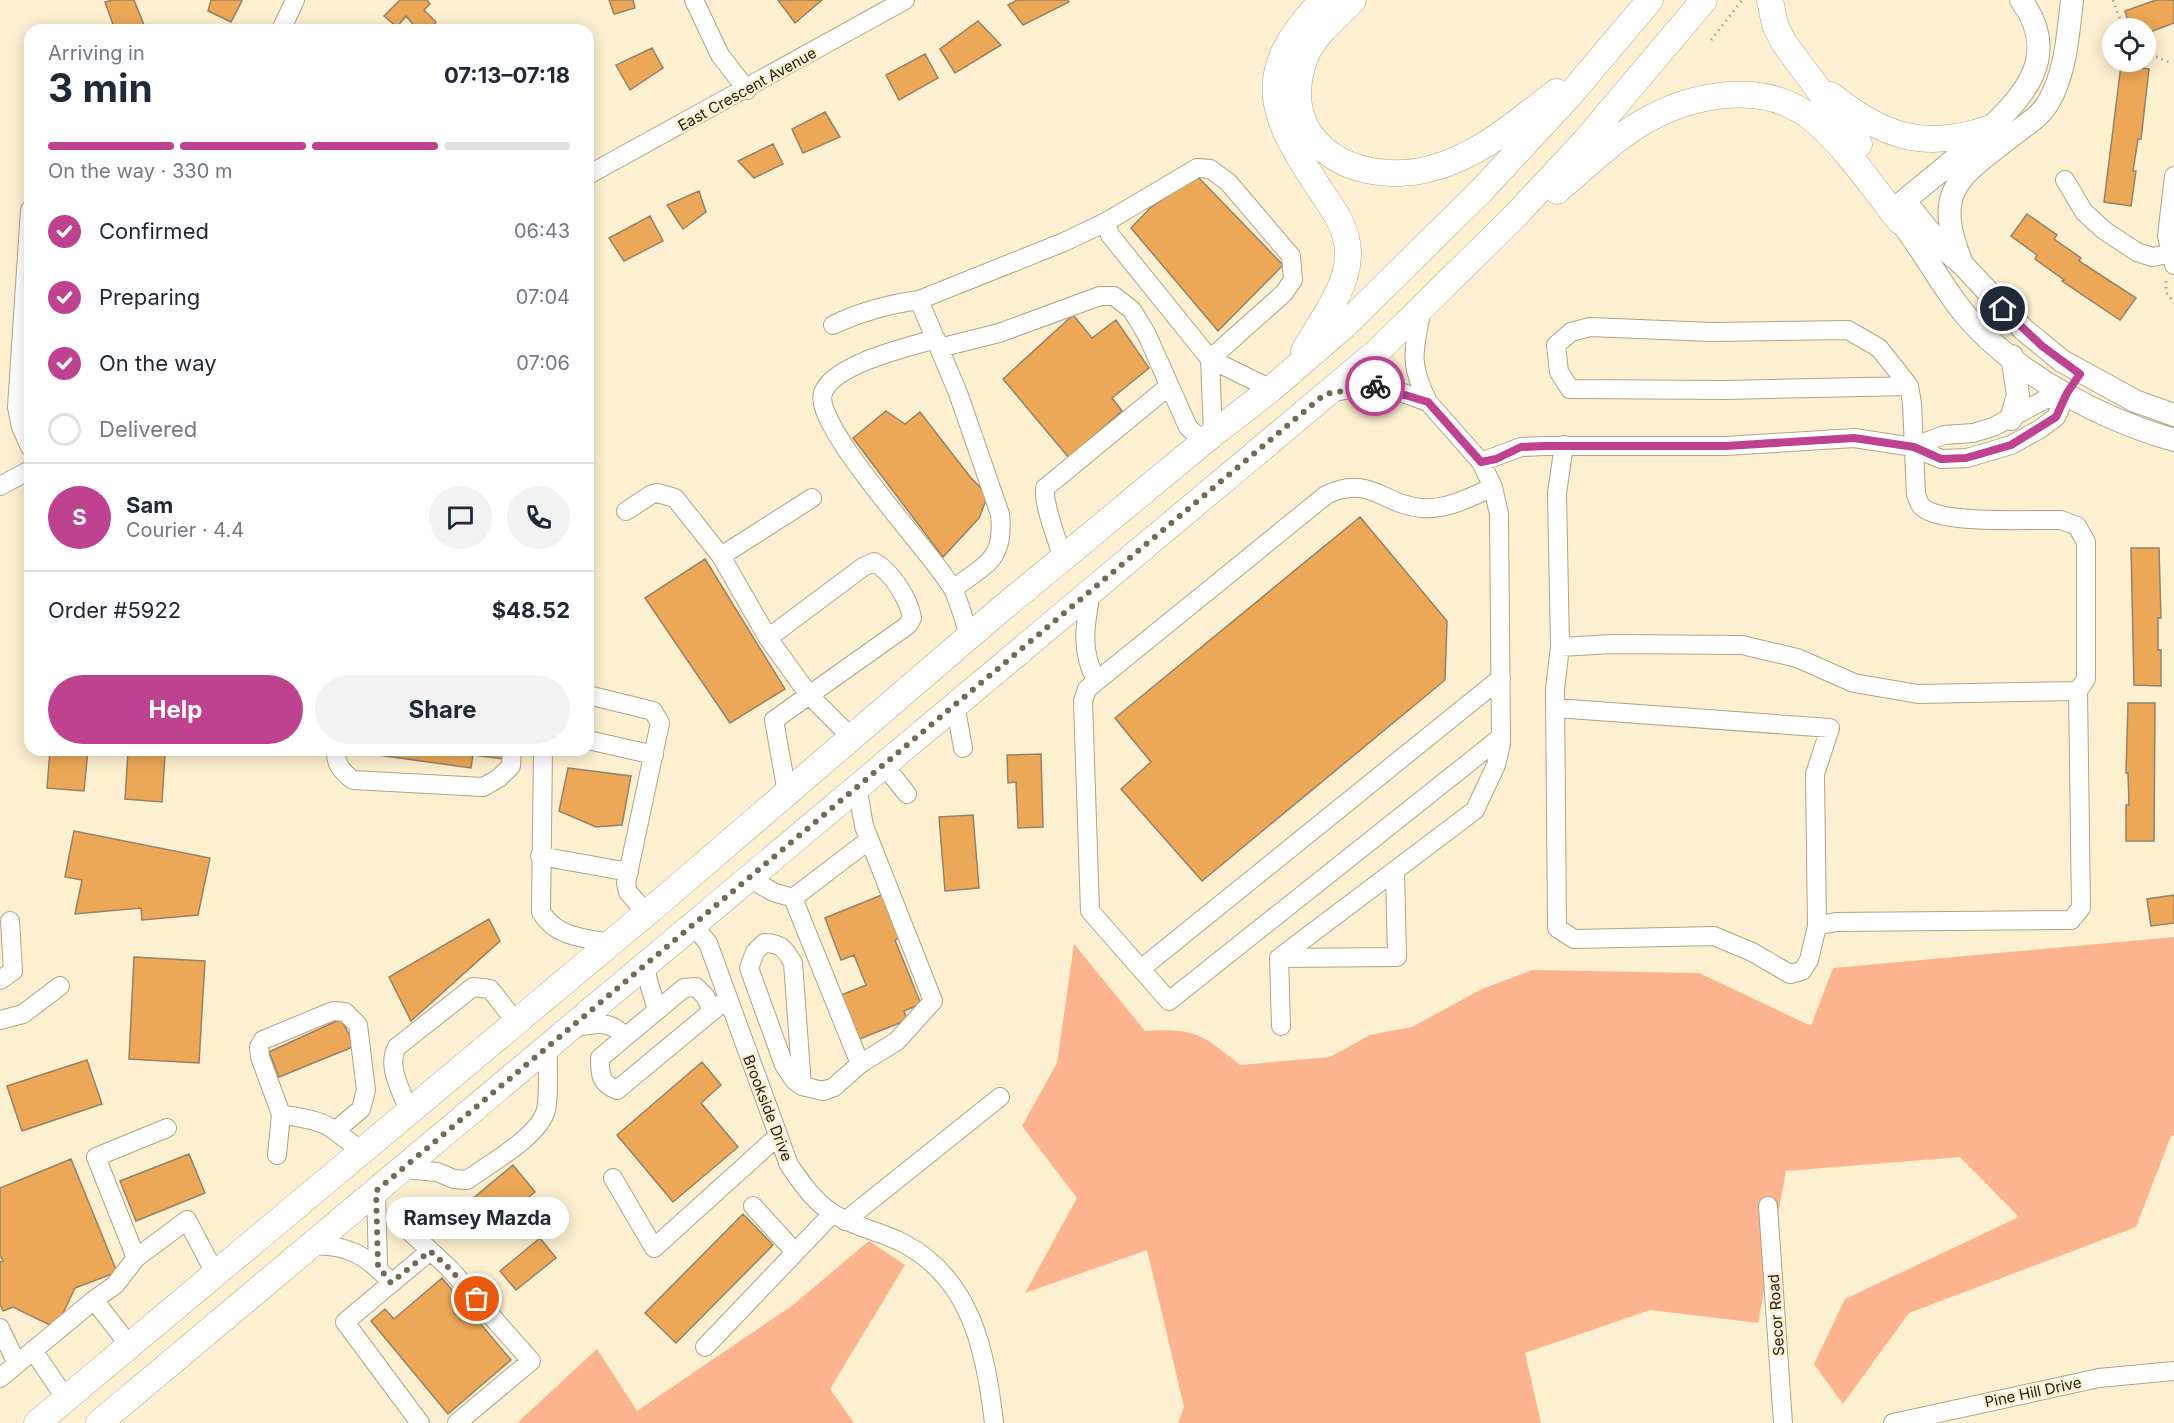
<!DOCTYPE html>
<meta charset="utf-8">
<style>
body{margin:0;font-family:Inter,sans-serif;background:#f2f2f3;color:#1f2937;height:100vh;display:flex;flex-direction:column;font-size:22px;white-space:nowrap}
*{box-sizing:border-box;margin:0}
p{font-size:20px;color:#747a83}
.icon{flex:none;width:33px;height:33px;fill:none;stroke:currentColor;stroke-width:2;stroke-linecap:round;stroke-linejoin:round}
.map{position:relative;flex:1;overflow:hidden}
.side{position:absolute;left:24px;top:24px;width:570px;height:732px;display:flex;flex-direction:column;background:#fff;border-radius:18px;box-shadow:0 3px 15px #0003}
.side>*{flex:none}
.fabs{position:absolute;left:2102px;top:18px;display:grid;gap:12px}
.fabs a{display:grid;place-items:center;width:54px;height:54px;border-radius:50%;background:#fff;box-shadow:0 3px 15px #0003;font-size:30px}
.pin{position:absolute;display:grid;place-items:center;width:51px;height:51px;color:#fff;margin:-26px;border:3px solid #fff;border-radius:50%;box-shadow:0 2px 6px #0007}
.courier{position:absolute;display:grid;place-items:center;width:60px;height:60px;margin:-30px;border:4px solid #bf4290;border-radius:50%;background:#fff;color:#222;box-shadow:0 2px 8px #0007}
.bubble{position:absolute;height:42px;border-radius:21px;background:#fff;box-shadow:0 3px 15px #0003;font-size:20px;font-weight:700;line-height:42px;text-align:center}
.head em{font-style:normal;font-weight:700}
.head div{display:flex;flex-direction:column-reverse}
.head{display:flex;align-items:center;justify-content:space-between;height:102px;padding:0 24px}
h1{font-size:39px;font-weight:700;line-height:45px}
.bar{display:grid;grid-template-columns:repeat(4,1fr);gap:9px 6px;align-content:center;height:72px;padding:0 24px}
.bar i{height:8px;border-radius:4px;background:#e0e1e3}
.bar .active{background:#bf4290}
.bar p{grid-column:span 4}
.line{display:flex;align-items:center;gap:15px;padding:0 24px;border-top:2px solid #e0e1e3}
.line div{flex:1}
.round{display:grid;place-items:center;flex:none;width:63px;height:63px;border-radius:32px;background:#f2f2f3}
ol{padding:0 24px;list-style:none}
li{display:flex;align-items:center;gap:18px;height:66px}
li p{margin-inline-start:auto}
li .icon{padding:6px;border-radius:50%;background:#bf4290;color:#fff;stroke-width:4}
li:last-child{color:#747a83}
li i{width:33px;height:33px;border:3px solid #e0e1e3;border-radius:50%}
.cta{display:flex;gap:12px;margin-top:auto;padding:12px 24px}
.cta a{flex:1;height:69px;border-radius:36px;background:#bf4290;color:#fff;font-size:24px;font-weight:700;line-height:69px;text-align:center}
.cta a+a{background:#f2f2f3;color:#1f2937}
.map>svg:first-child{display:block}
</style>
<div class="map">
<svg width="2174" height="1423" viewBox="0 0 2174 1423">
<rect width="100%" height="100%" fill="#fdf0d0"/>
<path fill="#fdb38d" d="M2174 937V1135L2171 1136 2136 1227 1909 1313 1843 1404 1814 1364 1845 1299 2019 1217 1960 1157 1786 1171 1758 1323 1650 1310 1525 1353 1541 1423H1178L1184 1407 1147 1250 1025 1293 1077 1198 1022 1126 1057 1063 1074 944 1145 1031C1196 1028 1201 1034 1240 1065L1330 1057 1370 1035 1412 1027 1482 989 1533 970 1699 973 1811 1026 1833 968Z
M869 1241 905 1265 830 1389 854 1423H517L597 1349 637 1411 793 1305Z"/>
<path fill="#eda857" stroke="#978169" stroke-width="1.5" d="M113 0H134L146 30H115L105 2Z
M211 0H241L242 1 231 22 208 11Z
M400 0H427L430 4 424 10 436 22 430 30H418L406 16 397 27 384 16Z
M609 0H633L635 8 614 14Z
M778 0H822L795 23Z
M1017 0H1068L1069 2 1023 25 1008 5Z
M2156 0H2174V23L2145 34V28H2130L2125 11Z
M978 21 1001 45 955 73 940 49Z
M652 48 663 68 630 90 616 65Z
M925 54 938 78 899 100 886 75Z
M2121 65 2149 69 2141 139H2138L2133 171H2136L2131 206 2104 202Z
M825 112 840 137 803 153 792 129Z
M773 144 783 164 754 178 738 161Z
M1197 176 1283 265 1218 331 1131 228 1150 208Z
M699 191 706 212 683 229 667 205Z
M2027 214 2057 235 2054 239 2081 258 2079 261 2136 298 2120 320 2062 281 2064 280 2035 259 2037 255 2011 236Z
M650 216 663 241 624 261 609 238Z
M1073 315 1092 338 1116 320 1149 368 1112 398 1122 411 1069 458 1003 379Z
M886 411 905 424 920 412 971 478 988 495 979 518 943 557 853 438Z
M1360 517 1447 621 1445 680 1202 881 1121 789 1151 762 1115 718Z
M2131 548H2159L2161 618H2158V650H2161V686L2134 685Z
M705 559 785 689 730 723 645 598Z
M2128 703H2155L2154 841H2126V805H2129L2128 773H2126Z
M50 750H88L84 791 47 788Z
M364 750H504L503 759 473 755 471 768 364 753Z
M128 752 165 754 162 802 125 799Z
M1041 754 1043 827 1018 828 1016 782 1008 783 1007 755Z
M568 768 631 776 622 825 596 827 559 811Z
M973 815 979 888 945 891 939 817Z
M74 831 210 858 198 915 142 920 141 908 75 914 82 880 65 877Z
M884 894 901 937 895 940 921 1004 904 1011 907 1020 857 1040 839 996 866 985 854 955 841 960 825 918Z
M2174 895V923L2151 926 2147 899Z
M489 919 500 941 411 1021 389 977Z
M134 957 205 961 199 1063 129 1059Z
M341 1019 355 1046 279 1077 269 1052Z
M87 1060 102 1104 22 1131 7 1086Z
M702 1062 721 1085 701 1103 738 1147 673 1202 617 1135Z
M189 1154 205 1193 136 1221 120 1181Z
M71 1159 117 1272 75 1288 56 1328 13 1307 3 1311 0 1304V1262L3 1261 0 1255V1188Z
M513 1165 535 1192 481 1236 459 1210Z
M743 1214 773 1245 676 1343 645 1313Z
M540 1238 556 1258 516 1290 500 1271Z
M442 1278 511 1360 448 1414 371 1321 385 1309 394 1319Z"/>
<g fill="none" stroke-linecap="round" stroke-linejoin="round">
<g stroke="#b0a486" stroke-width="20">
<path id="minor" d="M694 0 720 55 747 90
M281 30 295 0
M588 175 905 0
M2174 176 2167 236 2174 265
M2065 180 2084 212 2105 231 2137 252 2152 257 2169 254
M30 210 17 407 21 427 30 447
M919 300 1064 242 1106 222 1197 168 1210 169 1228 182 1291 256 1293 280 1284 293 1210 359 1110 235 1106 222
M1422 308C1414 351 1408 361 1428 402
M833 325C860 312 890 304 919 300L958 393 1000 514C1005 560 986 564 953 589
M936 339C908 347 833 364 823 393 812 426 933 554 953 589 960 603 964 622 970 637
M939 348 999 333 1100 296H1114L1132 310 1147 335 1188 427 1204 442
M1909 386 1726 390 1570 389 1559 372 1556 345 1571 332 1590 327 1711 332 1848 330 1879 348 1909 386 1912 403 1916 495C1918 498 1919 505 1922 507 1942 525 2032 519 2061 520L2077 526 2086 542V679L2078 691 1918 694 1854 683 1797 658 1742 645 1613 644 1560 647 1555 689 1557 928 1574 939 1714 936 1752 952 1790 974 1802 971 1809 960 1817 926 1836 922 2071 920 2081 908 2078 691
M1213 434 1210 359 1271 389
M1913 447 1944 435 1973 433 1993 427 2044 400 2067 393
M1481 462 1521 447 1545 446H1726L1854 438 1913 447 1941 459 1967 458 2011 445 2040 429 2056 417 2067 393
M0 486 30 470
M1493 487C1471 497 1447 510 1422 508 1383 505 1370 474 1326 495L1087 689 1083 701 1090 911 1169 1001 1501 737
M626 511 652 494 657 493 675 498 721 556 768 638 809 695 851 737
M721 556 812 498
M1063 560C1058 540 1043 506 1045 488L1169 386
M1091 593C1085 625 1080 650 1096 680
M768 638 863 567 874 562C891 571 909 599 912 618L908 625 774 720 787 793
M1560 647 1557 493 1564 445
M588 695 653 711 660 723 626 883 628 892 646 913
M955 704 963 748
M1556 708 1830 728 1815 774 1817 926
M588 740 654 755
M336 750C335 764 342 772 353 780L483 787 499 778 511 766 512 750
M543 750 541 912C556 937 583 938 610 943
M883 764 907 794
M540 856 629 872
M749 878 773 892 793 898
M793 898 860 1064
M793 898 869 840
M693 925 708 943 789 1165C804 1187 819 1208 843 1219 863 1229 884 1233 903 1243 972 1279 986 1353 994 1423
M1279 958 1397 957 1395 871
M647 963V977L657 1010
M1142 968 1501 678
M0 980 13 971 10 921
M712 1011 705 996 696 987 684 988 600 1058C600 1075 600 1083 617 1090L728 998
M0 1020 23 1014 60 986
M1281 1026 1279 958 1475 810 1496 765 1501 744 1499 514 1493 487 1481 462 1428 402 1389 388 1369 385 1330 393
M573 1028C593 1024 610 1019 624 1036
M802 1086 793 963C785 949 781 943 764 943L755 952 749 968 784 1065 794 1080 802 1086 823 1091 834 1087 860 1064 897 1041 933 1001 864 826 857 785
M409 1111C402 1092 386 1066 397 1047L473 987 490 989 516 1022
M335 1131 361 1109 366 1090 358 1025 345 1012 333 1011 263 1040 259 1047 260 1057 281 1114C299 1118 320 1119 335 1131L362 1151
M277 1155 281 1114
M402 1169 437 1172 454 1179 467 1180C489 1164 536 1138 545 1113 550 1100 547 1062 548 1047
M613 1178 654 1248 778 1136
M376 1191 378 1266
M753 1206 795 1252
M1768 1206 1783 1423
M845 1221 1000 1097
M408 1230 449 1268 531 1361 457 1423
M310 1246C345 1243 369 1256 391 1283
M136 1258 187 1220 215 1273
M94 1300 115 1285 136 1258 96 1157 167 1128
M0 1328 17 1364
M705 1347 832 1214
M33 1350 66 1399
M0 1378 94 1300 129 1345
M420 1423 345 1322 430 1251
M1893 1423 2099 1378 2174 1371"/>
</g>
<g stroke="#b0a486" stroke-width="24">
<path id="major" d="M2021 0C2063 57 2022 99 1981 136 1957 159 1930 179 1904 201L1900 221C1925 252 1942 288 1968 318 2019 376 2101 419 2174 440
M1907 204 1941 246 1961 263 2024 330 2062 361 2135 401 2174 415
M1961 261C1931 186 1963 175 2018 131 2029 123 2041 115 2048 103 2066 73 2068 34 2072 0
M2011 419 2018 395 2012 356"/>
</g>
<g stroke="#b0a486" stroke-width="27">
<path id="highway" d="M1353 0C1337 17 1315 34 1306 55 1272 141 1353 188 1429 169 1478 157 1517 122 1556 92
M1770 0 1775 25 1784 43 1859 144
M1831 95C1883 137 1925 151 1991 128
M1557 191C1583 169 1609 143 1638 125 1689 94 1764 78 1814 120 1847 148 1873 188 1900 221
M1304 351C1320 322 1347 290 1348 256 1349 232 1336 213 1323 194 1270 115 1250 75 1323 0
M37 1423 667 896 1000 610 1213 434 1271 389 1344 326 1481 191 1569 96 1650 0
M99 1423 1379 350 1516 215 1586 140 1704 0"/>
</g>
<path stroke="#b2a88f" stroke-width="3" stroke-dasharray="1.5 4.5" stroke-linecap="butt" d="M2113 0 2123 28
M1711 40 1742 0
M2145 52 2171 63
M2166 281V292L2174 303"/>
<use href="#minor" stroke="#fff" stroke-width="18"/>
<use href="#major" stroke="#fff" stroke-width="22"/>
<use href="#highway" stroke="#fff" stroke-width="26"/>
</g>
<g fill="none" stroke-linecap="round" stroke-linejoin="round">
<path stroke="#726a57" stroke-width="6" stroke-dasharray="0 10.8" d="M477 1299 449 1268 430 1251 391 1283 378 1266 376 1191 1325 394 1375 386"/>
<path stroke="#bf4290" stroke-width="8" d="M1375 386 1428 402 1481 462 1496 459 1521 447 1545 446H1726L1854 438 1914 447 1941 459 1966 458 2011 445 2056 417 2067 393 2080 374 2042 346 2003 309"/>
</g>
<g text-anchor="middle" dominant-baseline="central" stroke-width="5" stroke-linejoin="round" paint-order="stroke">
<g font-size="15" fill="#272216" stroke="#fdf0d0">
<text transform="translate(747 89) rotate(-29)">East Crescent Avenue</text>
<text transform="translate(768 1108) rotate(69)">Brookside Drive</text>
<text transform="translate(1776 1315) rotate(-94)">Secor Road</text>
<text transform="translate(2033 1392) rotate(-12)">Pine Hill Drive</text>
</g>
</g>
</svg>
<div class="fabs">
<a><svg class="icon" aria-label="locate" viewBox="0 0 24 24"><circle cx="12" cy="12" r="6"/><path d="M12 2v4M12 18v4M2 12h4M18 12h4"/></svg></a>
</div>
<div class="pin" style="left:477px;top:1299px;background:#ea580c"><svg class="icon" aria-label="bag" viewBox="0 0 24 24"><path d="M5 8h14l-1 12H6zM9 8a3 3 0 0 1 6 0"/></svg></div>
<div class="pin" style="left:2003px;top:309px;background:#1f2937"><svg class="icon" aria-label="home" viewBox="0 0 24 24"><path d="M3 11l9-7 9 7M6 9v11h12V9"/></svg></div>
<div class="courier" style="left:1375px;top:386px"><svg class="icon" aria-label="bike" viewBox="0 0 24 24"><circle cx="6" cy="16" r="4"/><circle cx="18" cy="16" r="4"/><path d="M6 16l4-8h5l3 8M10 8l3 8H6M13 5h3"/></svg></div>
<div class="bubble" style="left:386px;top:1197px;width:183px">Ramsey Mazda</div>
<section class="side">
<div class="head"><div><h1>3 min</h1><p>Arriving in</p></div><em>07:13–07:18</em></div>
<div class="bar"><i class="active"></i><i class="active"></i><i class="active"></i><i></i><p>On the way · 330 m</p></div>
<ol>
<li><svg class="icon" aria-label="check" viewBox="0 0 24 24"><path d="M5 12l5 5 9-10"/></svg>Confirmed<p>06:43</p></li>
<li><svg class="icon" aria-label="check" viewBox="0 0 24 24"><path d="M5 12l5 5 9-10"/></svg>Preparing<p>07:04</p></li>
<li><svg class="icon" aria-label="check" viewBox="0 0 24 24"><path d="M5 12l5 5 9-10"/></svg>On the way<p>07:06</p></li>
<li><i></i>Delivered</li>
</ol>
<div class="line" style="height:108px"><b class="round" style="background:#bf4290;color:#fff">S</b><div><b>Sam</b><p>Courier · 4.4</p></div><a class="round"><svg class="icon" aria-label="chat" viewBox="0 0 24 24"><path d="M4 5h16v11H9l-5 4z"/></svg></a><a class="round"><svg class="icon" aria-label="phone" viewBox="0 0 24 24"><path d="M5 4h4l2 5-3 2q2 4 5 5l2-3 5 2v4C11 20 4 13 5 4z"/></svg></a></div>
<div class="line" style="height:78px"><div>Order #5922</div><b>$48.52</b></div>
<div class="cta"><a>Help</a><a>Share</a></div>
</section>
</div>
